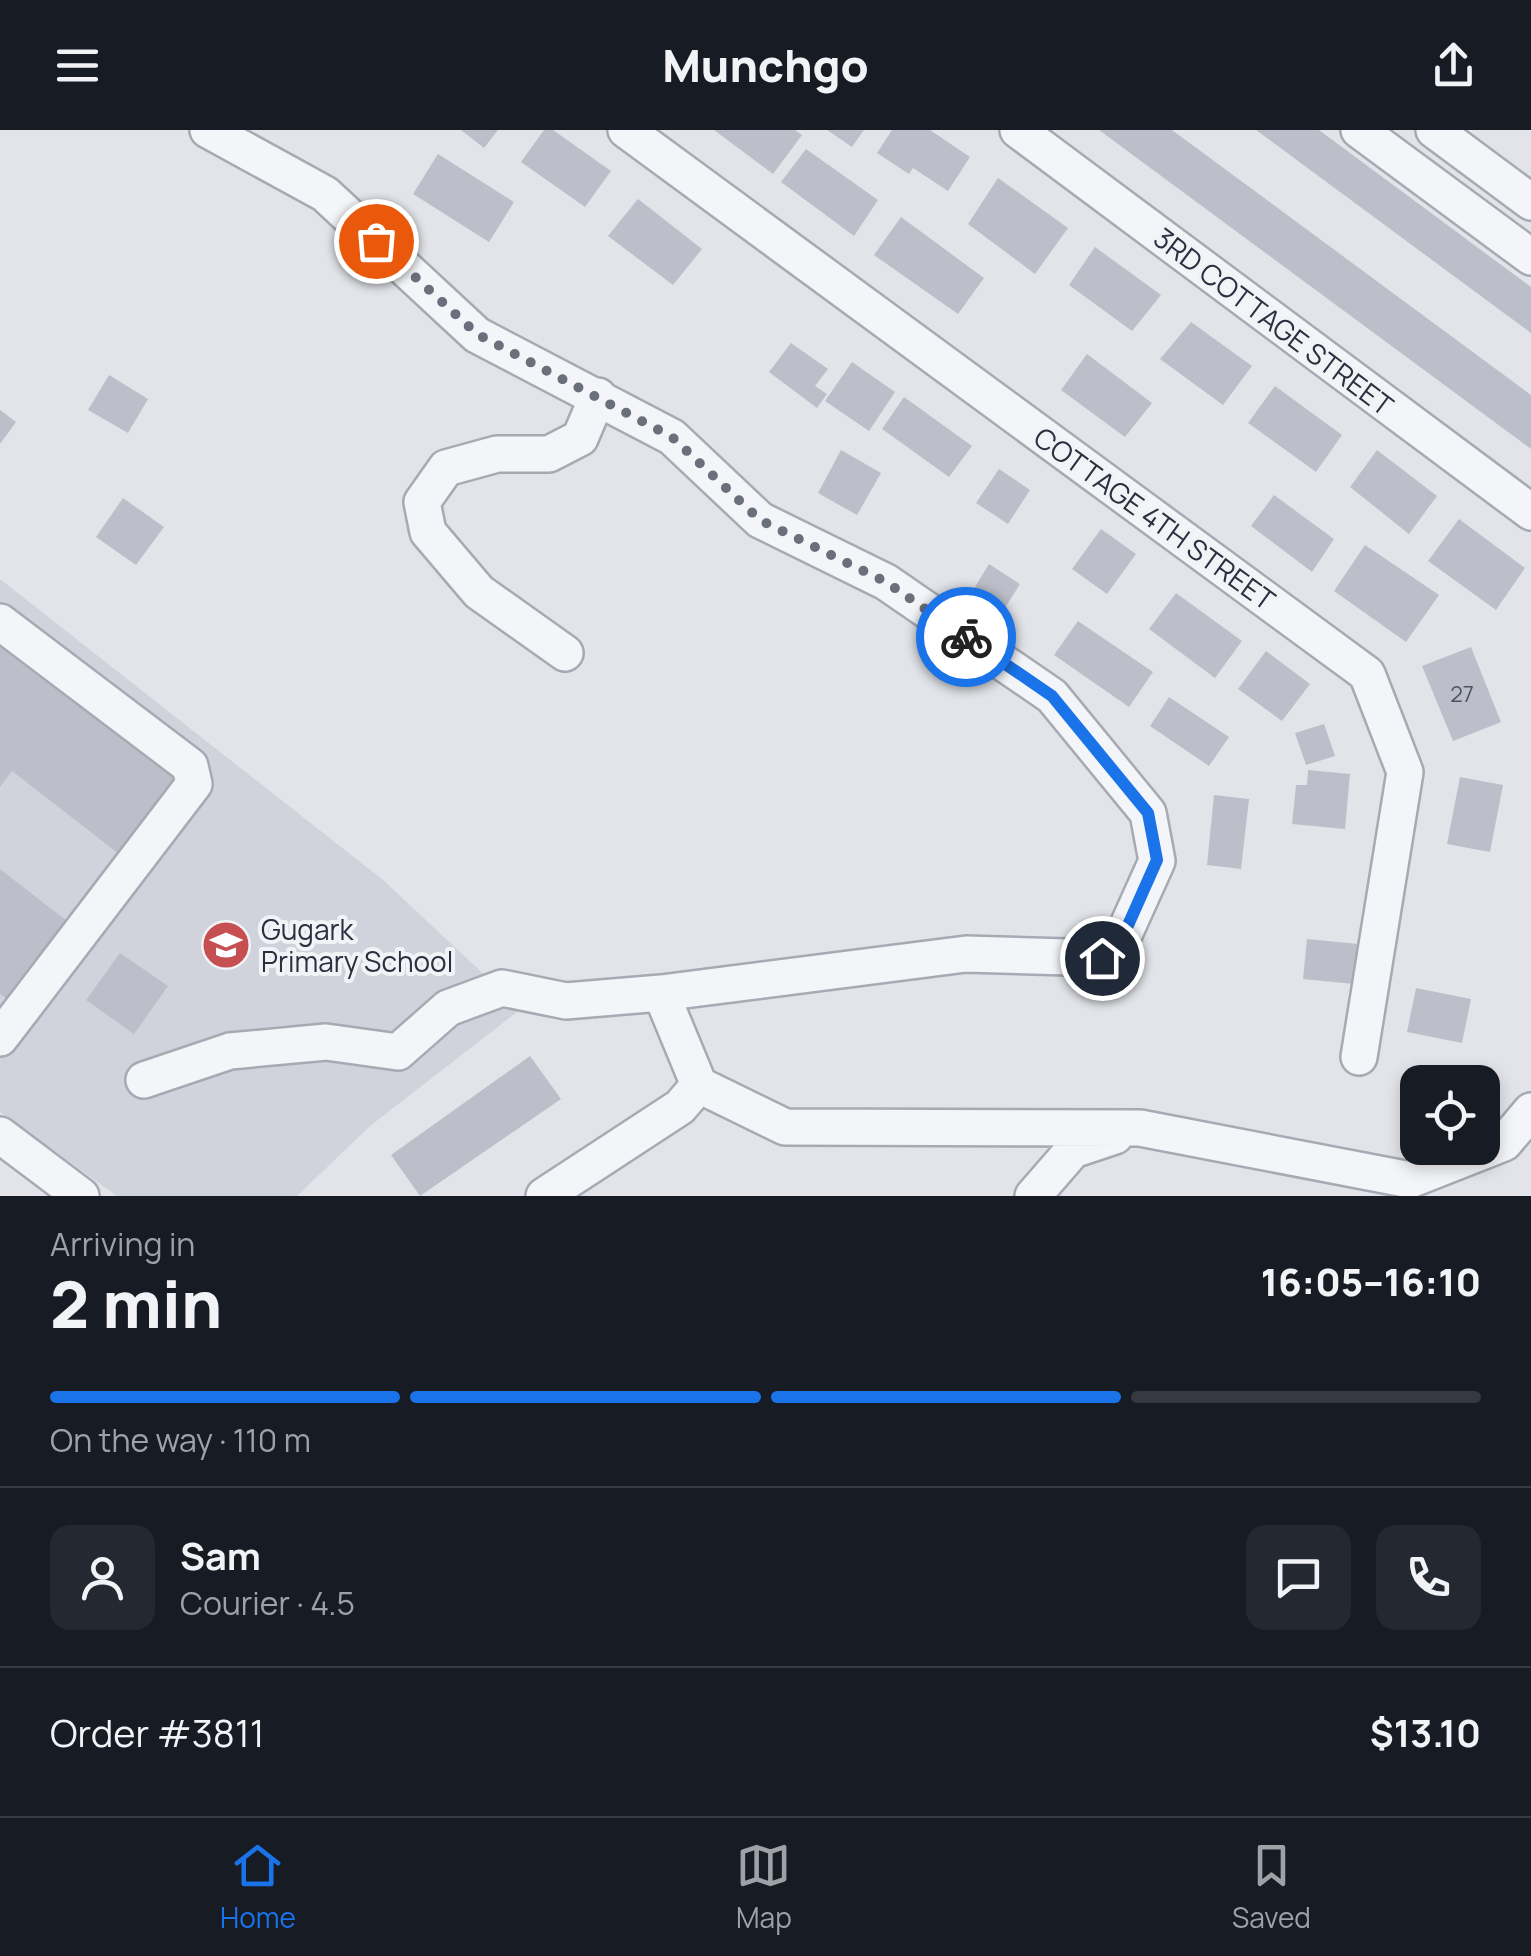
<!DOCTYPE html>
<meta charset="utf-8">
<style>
body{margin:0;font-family:Manrope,sans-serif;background:#242831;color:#f1f3f6;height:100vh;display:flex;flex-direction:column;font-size:38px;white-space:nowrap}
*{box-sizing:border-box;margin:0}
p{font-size:32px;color:#9ea1a6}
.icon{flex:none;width:55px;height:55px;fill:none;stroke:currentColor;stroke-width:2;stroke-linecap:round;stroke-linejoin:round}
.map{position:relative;height:1066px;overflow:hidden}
.details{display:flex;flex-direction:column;background:#171b24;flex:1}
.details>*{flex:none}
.buttons{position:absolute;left:1400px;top:935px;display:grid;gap:20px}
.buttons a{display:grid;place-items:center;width:100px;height:100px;border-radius:20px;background:#171b24;box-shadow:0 5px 15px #0003;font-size:50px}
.pin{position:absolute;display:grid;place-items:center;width:85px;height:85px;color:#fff;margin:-42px;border:5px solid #fff;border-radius:50%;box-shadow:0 2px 10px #0007}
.courier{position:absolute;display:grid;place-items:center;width:100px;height:100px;margin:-50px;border:8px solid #1a73e8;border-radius:50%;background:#fff;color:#222;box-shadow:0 2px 12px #0007}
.summary em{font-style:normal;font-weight:800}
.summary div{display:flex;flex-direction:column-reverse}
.summary{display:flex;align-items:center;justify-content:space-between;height:170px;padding:0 50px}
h1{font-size:65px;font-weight:800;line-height:75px}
.bar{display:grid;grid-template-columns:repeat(4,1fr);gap:15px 10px;align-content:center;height:120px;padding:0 50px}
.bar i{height:12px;border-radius:8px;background:#363941}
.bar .current{background:#1a73e8}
.bar p{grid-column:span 4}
.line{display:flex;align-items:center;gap:25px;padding:0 50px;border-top:2px solid #363941}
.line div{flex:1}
.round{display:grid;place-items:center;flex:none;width:105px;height:105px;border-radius:20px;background:#242831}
header{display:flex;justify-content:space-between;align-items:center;height:130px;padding:0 50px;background:#171b24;font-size:45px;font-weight:800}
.menu{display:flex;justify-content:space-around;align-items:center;height:140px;border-top:2px solid #363941;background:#171b24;font-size:28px;color:#9ea1a6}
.menu a{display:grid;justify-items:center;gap:5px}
.menu .current{color:#1a73e8}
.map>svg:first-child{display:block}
</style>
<header><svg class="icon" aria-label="menu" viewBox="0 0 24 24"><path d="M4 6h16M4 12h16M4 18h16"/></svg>Munchgo<svg class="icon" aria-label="share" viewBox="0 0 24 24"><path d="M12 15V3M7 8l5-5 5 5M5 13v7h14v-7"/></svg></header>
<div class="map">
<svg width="1531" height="1066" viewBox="0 0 1531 1066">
<rect width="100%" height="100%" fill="#e2e4e9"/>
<path fill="#d0d3db" d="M0 449 383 750 521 879 370 996 297 1066H117L0 982Z"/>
<path fill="#bcbfc9" d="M461 0H498L484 18Z
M544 0H553L611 41 585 77 521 32Z
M714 0H795L802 5 773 44Z
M827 0H864L852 17Z
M892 0H930L970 27 948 61 913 38 909 44 877 23Z
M1099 0H1172L1531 265V319Z
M1256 0H1319L1531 157V203Z
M806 19 878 70 854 106 781 52Z
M438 24 514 72 489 112 413 64Z
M998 48 1068 98 1035 144 968 94Z
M638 69 702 119 673 155 608 106Z
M901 87 984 148 958 184 874 125Z
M1095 117 1161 165 1132 201 1069 155Z
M1191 192 1252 236 1223 275 1160 229Z
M791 213 828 239 815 256 827 264 817 278 769 242Z
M1087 224 1152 273 1125 307 1061 260Z
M852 232 895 262 869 301 825 271Z
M109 245 148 269 128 303 88 280Z
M1275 256 1342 305 1316 342 1248 293Z
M904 267 972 316 949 347 882 299Z
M0 280 16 292 0 314Z
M841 320 881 343 857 385 818 363Z
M1377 320 1437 366 1409 404 1350 357Z
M999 339 1030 360 1008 394 976 373Z
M1274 365 1334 409 1312 442 1251 396Z
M123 368 164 397 136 435 96 407Z
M1459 389 1525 438 1496 480 1428 431Z
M1101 399 1136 424 1107 464 1072 439Z
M1365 415 1439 465 1406 512 1334 461Z
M989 434 1020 454 1001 484 970 465Z
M1176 463 1242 511 1215 548 1149 499Z
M1078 491 1153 542 1129 577 1054 525Z
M0 511 178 648 119 724 12 641 0 657Z
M1471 517 1501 592 1453 611 1422 536Z
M1266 521 1310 554 1282 591 1238 559Z
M1169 567 1229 607 1209 636 1150 596Z
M1324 594 1335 626 1306 635 1295 603Z
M1308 640 1350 644 1345 699 1292 694 1296 655H1307Z
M1460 647 1503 655 1490 722 1447 714Z
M1214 665 1249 669 1241 739 1207 735Z
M0 739 67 791 7 869 0 864Z
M1307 809 1358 814 1354 854 1303 849Z
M120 823 168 856 134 904 86 870Z
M1416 858 1471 869 1462 913 1407 902Z
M530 926 561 969 420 1066 391 1025Z"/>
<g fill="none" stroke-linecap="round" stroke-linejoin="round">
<g stroke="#a7aab3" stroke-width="40">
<path id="minor" d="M208 0 325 64 477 205 672 307 760 390 886 452 1052 566 1148 683 1157 731 1125 802 1102 828 966 824 661 863 699 955 785 997 1140 998 1410 1050 1504 1013 1531 981
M626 0 1367 544 1405 642 1359 927
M1018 0 1531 382
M1359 0 1531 127
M1434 0 1531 72
M0 492 190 636 194 654 0 908
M565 523 479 462 428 402 422 372 446 338 497 324H549L580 308 598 266
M144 950 230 921 326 912 398 922 448 878 502 858 566 871 661 863
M0 1005 81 1066
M544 1066 680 977 699 955
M1033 1066 1073 1020 1115 1006"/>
</g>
<use href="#minor" stroke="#f4f5f8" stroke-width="35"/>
</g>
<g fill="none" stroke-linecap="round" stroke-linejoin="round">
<path stroke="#6b6f7b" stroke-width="10" stroke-dasharray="0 18" d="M376 111 477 204 672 307 760 390 886 452 966 507"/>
<path stroke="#1a73e8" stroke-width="12" d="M966 507 1052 566 1148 683 1157 730 1125 802 1102 828"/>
</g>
<defs>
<g id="school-disc" transform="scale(2.5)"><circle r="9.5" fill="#c64f52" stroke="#f1f3f7"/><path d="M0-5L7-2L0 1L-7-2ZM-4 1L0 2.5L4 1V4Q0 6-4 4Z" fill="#fff"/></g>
</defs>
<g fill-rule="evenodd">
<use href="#school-disc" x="226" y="815"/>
</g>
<g text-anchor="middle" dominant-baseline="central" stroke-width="8" stroke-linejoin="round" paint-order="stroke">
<g font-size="22" fill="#4f5462">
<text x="1462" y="564">27</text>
</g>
<g font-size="28" fill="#2b3040" stroke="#f1f3f7">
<text transform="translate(1274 191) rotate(37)">3RD COTTAGE STREET</text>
<text transform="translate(1155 388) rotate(36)">СOTTAGE 4TH STREET</text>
</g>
<g font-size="28" fill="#2b3040" stroke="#f1f3f7" text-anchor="start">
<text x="261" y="799">Gugark<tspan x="261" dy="32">Primary School</tspan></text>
</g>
</g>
</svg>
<div class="buttons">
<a><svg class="icon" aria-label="locate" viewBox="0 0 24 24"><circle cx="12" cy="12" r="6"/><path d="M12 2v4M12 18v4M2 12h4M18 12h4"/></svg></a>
</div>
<div class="pin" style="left:376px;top:111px;background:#ea580c"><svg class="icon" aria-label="bag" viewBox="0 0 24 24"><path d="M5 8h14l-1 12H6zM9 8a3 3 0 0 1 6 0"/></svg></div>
<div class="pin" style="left:1102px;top:828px;background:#1f2937"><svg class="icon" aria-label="home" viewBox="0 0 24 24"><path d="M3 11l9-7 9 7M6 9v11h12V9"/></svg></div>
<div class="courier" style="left:966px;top:507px"><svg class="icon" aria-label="bike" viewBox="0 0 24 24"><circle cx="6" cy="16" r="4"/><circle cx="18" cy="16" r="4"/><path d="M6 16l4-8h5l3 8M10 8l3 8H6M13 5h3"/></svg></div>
</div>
<section class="details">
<div class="summary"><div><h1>2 min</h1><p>Arriving in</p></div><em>16:05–16:10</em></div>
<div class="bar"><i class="current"></i><i class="current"></i><i class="current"></i><i></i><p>On the way · 110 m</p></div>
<div class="line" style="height:180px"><a class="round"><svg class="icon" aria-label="person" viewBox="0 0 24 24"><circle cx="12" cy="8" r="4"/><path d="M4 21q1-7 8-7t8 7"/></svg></a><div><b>Sam</b><p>Courier · 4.5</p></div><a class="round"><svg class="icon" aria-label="chat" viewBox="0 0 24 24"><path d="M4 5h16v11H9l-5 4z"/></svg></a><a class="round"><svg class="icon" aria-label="phone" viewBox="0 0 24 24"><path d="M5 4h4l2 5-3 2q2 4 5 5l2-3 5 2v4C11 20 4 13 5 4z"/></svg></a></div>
<div class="line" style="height:130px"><div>Order #3811</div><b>$13.10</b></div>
</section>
<nav class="menu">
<a class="current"><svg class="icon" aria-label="home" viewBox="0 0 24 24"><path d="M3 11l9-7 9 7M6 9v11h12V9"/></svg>Home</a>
<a><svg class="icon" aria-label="map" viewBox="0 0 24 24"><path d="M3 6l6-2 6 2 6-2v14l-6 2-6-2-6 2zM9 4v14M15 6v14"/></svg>Map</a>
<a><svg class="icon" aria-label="saved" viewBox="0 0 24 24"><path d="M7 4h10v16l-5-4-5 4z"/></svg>Saved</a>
</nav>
